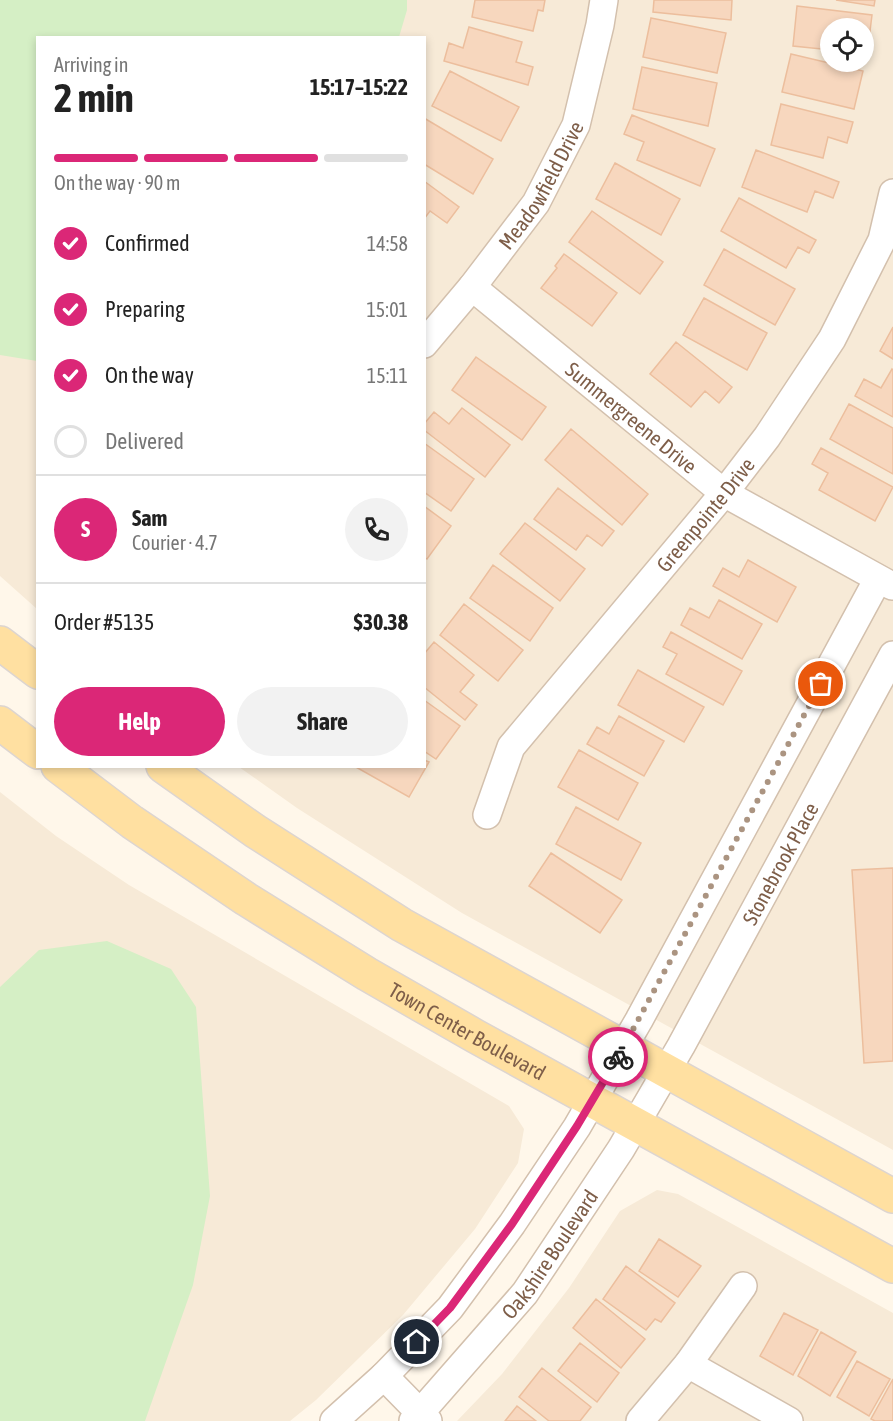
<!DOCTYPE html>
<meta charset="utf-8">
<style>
body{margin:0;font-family:"Asap Condensed",sans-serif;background:#f2f2f2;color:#222;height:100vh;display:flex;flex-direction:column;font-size:22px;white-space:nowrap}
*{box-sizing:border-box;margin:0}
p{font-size:20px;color:#767676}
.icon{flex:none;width:33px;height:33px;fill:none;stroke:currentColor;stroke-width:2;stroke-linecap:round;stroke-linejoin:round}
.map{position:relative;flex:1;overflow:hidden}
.panel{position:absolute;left:36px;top:36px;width:390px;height:732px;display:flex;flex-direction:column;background:#fff;border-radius:0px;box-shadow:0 3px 9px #0003}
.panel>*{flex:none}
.buttons{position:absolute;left:820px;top:18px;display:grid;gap:12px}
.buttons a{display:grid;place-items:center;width:54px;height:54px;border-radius:50%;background:#fff;box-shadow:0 3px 9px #0003;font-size:30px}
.pin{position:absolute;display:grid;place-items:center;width:51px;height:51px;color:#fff;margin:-26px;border:3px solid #fff;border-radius:50%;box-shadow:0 2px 6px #0007}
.courier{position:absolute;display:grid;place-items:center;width:60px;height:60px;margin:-30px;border:4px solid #db2777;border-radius:50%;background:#fff;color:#222;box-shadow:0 2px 8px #0007}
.head em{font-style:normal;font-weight:700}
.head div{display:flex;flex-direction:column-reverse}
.head{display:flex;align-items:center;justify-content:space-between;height:102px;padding:0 18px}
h1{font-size:39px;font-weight:700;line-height:45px}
.bar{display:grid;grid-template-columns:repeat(4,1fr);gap:9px 6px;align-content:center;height:72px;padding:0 18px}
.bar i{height:8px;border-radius:4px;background:#e0e0e0}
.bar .active{background:#db2777}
.bar p{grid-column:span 4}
.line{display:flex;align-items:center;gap:15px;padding:0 18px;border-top:2px solid #e0e0e0}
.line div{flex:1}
.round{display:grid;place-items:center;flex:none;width:63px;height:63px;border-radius:32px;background:#f2f2f2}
ol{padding:0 18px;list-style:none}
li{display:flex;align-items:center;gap:18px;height:66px}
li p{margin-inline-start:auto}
li .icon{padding:6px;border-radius:50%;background:#db2777;color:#fff;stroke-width:4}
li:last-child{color:#767676}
li i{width:33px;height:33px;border:3px solid #e0e0e0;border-radius:50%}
.action{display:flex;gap:12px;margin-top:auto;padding:12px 18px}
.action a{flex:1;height:69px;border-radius:36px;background:#db2777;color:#fff;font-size:24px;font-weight:700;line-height:69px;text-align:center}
.action a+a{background:#f2f2f2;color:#222}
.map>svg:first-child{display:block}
</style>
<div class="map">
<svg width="893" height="1421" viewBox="0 0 893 1421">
<rect width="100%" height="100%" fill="#fff7ea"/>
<path fill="#f7ead7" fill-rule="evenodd" d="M0 0H893V1150L462 913 297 808 239 767 424 766V38H38L37 609 0 576ZM831 28H864V62H831Z
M0 792 56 836 129 885 509 1106 524 1129 518 1163 475 1229 403 1315 316 1400 290 1421H0Z
M657 1190 678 1194 893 1313V1421H457L502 1374 569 1288 620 1211Z"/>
<path fill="#d5efc5" d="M0 0H407V10L399 37 38 38 37 361 0 355Z
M107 941 171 969 196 1007 210 1196 193 1285 145 1421H0V987L39 950Z"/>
<path fill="#f7d7be" stroke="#ecbe9d" stroke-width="1.5" d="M475 0H545L543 11 538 10 533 31 472 17Z
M654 0H732L731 20 653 12Z
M836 0H875L874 6Z
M797 6 872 15 867 55 864 54V28H831V50L793 46Z
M651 18 726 33 717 73 643 57Z
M469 27 522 42 516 62 533 67 528 85 444 61 449 43 463 48Z
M791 54 863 71 854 109 782 92Z
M642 67 717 83 708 126 633 109Z
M450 71 519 107 501 141 432 106Z
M781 104 853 122 847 143 828 137 823 158 771 145Z
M632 115 715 149 700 186 637 160 644 142 624 134Z
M424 118 493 159 473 194 424 164Z
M756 150 839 182 833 198 815 191 807 212 742 187Z
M615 163 680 199 661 235 596 199Z
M424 181 459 207 447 223 430 211 424 219Z
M739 198 816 240 809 253 798 247 786 268 721 231Z
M592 211 663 262 640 294 569 242Z
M724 249 795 289 775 325 704 285Z
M564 254 617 293 592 326 541 288 557 268 555 266Z
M704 298 767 333 747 370 683 335Z
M893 327V359L880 351Z
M676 342 732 387 719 403 705 391 691 407 650 374Z
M476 357 546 407 522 440 452 390Z
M892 369 893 370V417L855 396 864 379 881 388Z
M849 404 893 428V474L830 439Z
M462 408 510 445 485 477 424 430V424L434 412 449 424Z
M571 429 648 494 622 525 545 460Z
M424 443 474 479 451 511 424 492Z
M821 448 893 487 875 521 819 490 828 473 812 464Z
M558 488 614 531 602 546 587 535 576 550 534 519Z
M424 506 451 526 427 559 424 557Z
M525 523 585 569 560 601 500 554Z
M748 560 796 587 777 622 713 586 723 568 739 577Z
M493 565 553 608 530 641 470 598Z
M719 600 762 624 742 659 681 625 690 608 709 618Z
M464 604 523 650 498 681 440 635Z
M671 632 742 671 723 705 666 674 677 654 663 647Z
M434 642 474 675 460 692 477 705 465 720 424 687V654Z
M638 670 704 707 684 742 618 705Z
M424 700 460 726 436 759 424 751Z
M619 716 664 741 644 776 587 744 597 727 609 734Z
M579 750 638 783 618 820 558 787Z
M424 760 429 762 409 797 354 766H424Z
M576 807 641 843 621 880 556 844Z
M551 853 622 900 600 933 529 886Z
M893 868V1061L864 1063 852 870Z
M659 1239 701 1266 678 1297 639 1271Z
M626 1266 675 1303 661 1322 655 1319 646 1330 603 1299Z
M596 1299 645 1339 621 1368 573 1328Z
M784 1313 818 1330 793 1375 760 1356Z
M821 1332 856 1352 830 1396 798 1376Z
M580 1343 619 1373 597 1402 558 1371Z
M857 1361 890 1379 869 1416 837 1397Z
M542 1368 591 1407 580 1421H549L519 1397Z
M893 1379V1421H875L871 1419Z
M517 1406 536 1421H505Z"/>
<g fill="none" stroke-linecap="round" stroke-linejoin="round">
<g stroke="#d3c0ad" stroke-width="30">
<g id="minor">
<path id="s1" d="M472 287 724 493 892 586"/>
<path id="s2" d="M424 344 472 287 536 203 576 125 600 25 604 0"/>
<path id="s3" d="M487 815 511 747 724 493 767 437 832 339 882 240 893 193"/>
<path d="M688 1364 789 1421"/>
<path d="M384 1376 428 1421"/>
<path d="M334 1421 384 1376 450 1308 512 1224 577 1127 639 1020 878 579"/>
<path id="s4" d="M413 1421 525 1293 621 1149 681 1046 893 655"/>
<path d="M640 1421 688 1364 743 1286"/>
</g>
</g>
<g stroke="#ddd5d0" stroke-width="36">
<g id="major">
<path d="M0 643 38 672"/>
<path d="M0 723 38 752"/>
<path id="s5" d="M58 766 132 822 246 899 367 974 475 1036 893 1266"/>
<path d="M163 766 255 831 402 925 893 1196"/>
</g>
</g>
<use href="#minor" stroke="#fff" stroke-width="27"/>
<use href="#major" stroke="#ffe0a1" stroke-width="33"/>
</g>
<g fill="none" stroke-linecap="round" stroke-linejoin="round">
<path stroke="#ab9481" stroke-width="6" stroke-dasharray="0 10.8" d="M618 1057 821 684"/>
<path stroke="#db2777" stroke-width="8" d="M417 1342 450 1308 512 1224 577 1126 618 1057"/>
</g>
<g text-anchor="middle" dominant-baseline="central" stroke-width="5" stroke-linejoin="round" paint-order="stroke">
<g font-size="21" fill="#7e5e49" stroke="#fffbf3">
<text stroke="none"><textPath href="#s2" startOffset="198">Meadowfield Drive</textPath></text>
<text stroke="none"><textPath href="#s1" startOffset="206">Summergreene Drive</textPath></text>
<text stroke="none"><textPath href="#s3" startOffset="375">Greenpointe Drive</textPath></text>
<text stroke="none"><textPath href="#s4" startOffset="670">Stonebrook Place</textPath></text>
<text stroke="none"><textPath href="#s5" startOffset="488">Town Center Boulevard</textPath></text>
<text stroke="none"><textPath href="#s4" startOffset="216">Oakshire Boulevard</textPath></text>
</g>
</g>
</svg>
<div class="buttons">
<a><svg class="icon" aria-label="locate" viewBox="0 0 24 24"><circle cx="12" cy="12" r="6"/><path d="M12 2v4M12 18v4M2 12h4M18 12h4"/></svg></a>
</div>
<div class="pin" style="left:821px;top:684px;background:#ea580c"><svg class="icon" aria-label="bag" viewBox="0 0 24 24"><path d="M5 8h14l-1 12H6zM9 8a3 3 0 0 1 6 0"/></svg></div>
<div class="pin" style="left:417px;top:1342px;background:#1f2937"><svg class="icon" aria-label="home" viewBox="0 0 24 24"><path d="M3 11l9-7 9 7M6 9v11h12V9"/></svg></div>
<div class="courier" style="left:618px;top:1057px"><svg class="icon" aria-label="bike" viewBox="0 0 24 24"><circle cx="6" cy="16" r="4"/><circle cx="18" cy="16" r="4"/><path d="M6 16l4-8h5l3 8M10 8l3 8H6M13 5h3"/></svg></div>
<section class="panel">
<div class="head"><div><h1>2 min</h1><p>Arriving in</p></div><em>15:17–15:22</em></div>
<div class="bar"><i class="active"></i><i class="active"></i><i class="active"></i><i></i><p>On the way · 90 m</p></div>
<ol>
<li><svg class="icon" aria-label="check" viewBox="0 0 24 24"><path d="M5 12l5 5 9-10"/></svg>Confirmed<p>14:58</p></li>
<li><svg class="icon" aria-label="check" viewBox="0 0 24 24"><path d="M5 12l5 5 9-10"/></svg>Preparing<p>15:01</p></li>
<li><svg class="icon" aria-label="check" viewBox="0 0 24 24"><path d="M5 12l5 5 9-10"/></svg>On the way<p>15:11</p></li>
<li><i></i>Delivered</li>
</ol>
<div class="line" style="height:108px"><b class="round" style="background:#db2777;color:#fff">S</b><div><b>Sam</b><p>Courier · 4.7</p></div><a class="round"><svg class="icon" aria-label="phone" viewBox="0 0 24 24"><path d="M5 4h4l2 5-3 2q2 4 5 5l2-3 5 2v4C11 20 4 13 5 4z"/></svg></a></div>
<div class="line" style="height:78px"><div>Order #5135</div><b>$30.38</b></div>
<div class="action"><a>Help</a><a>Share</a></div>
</section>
</div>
